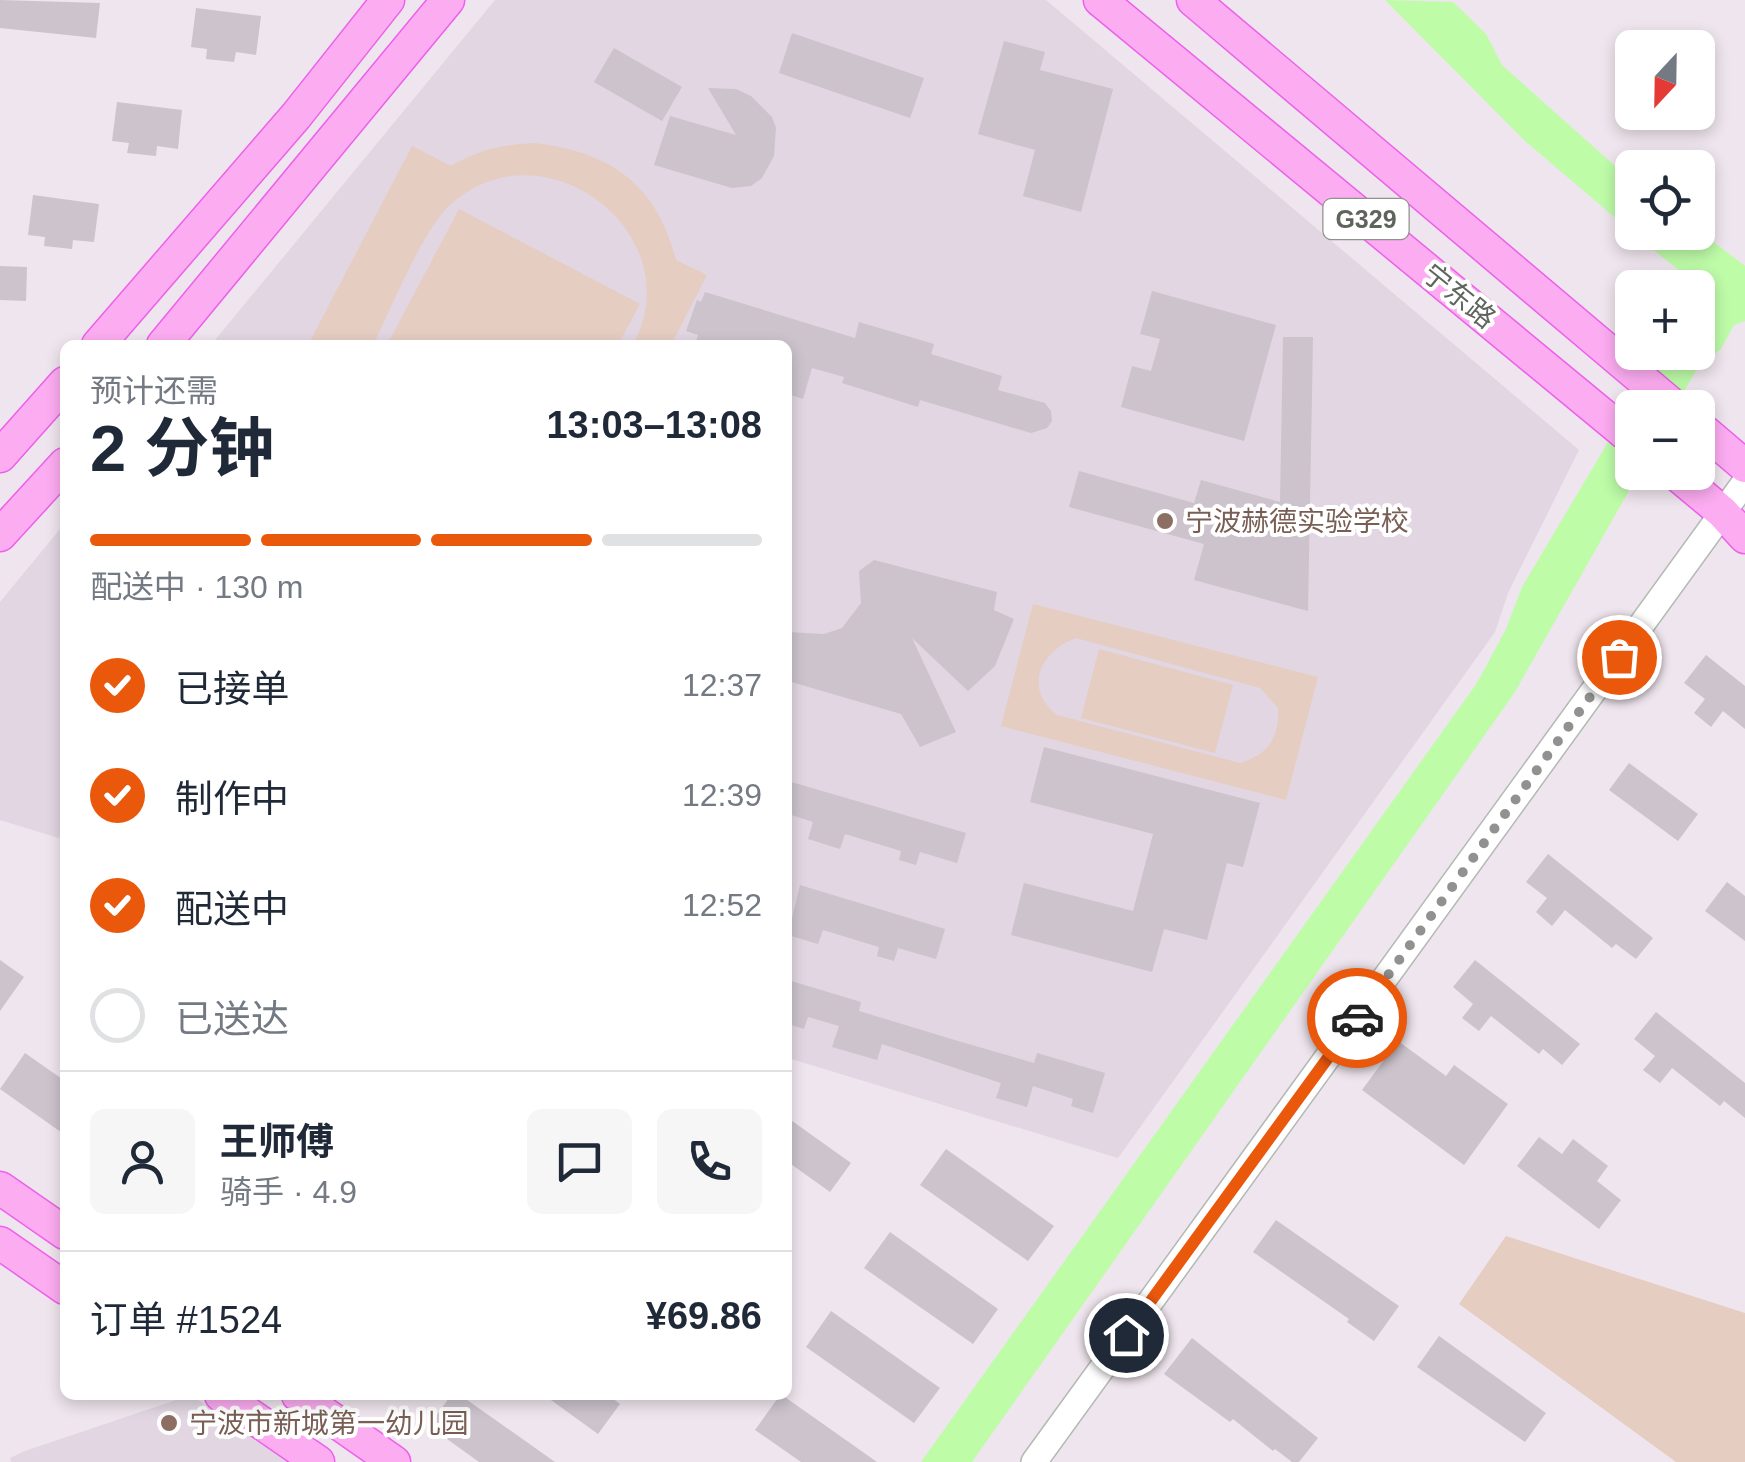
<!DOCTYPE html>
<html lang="zh">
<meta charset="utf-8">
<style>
body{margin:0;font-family:Arial,"Noto Sans SC",sans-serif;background:#f6f6f7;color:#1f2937;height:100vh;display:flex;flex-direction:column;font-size:38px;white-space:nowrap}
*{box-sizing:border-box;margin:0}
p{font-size:32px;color:#747a83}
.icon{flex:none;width:55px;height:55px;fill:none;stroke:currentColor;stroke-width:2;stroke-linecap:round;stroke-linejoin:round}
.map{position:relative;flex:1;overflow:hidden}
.panel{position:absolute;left:60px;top:340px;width:732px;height:1060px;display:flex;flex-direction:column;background:#fff;border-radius:15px;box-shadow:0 5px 15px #0003}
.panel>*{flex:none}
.needle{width:65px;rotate:202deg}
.fabs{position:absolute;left:1615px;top:30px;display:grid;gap:20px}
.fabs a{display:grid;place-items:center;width:100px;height:100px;border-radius:15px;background:#fff;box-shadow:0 5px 15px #0003;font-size:50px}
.pin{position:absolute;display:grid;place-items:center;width:85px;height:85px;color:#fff;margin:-42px;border:5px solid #fff;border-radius:50%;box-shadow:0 2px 10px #0007}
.courier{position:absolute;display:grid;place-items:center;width:100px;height:100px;margin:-50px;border:8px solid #ea580c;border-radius:50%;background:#fff;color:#222;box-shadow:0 2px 12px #0007}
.overview em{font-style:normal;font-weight:700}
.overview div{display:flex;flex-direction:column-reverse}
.overview{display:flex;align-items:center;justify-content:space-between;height:170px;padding:0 30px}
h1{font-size:65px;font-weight:700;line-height:75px}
.bar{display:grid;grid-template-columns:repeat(4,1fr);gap:15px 10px;align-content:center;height:120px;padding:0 30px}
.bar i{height:12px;border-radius:8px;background:#e0e1e3}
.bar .current{background:#ea580c}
.bar p{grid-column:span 4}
.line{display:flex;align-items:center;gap:25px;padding:0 30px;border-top:2px solid #e0e1e3}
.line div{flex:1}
.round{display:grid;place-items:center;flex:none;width:105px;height:105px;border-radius:15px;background:#f6f6f7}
ol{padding:0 30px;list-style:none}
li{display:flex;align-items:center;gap:30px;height:110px}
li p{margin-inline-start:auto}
li .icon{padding:10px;border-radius:50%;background:#ea580c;color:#fff;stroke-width:4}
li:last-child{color:#747a83}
li i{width:55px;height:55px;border:5px solid #e0e1e3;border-radius:50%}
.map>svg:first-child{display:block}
</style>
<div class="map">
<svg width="1745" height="1462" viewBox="0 0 1745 1462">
<rect width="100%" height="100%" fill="#efe5ee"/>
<path fill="#e1d6e1" d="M495 0H1046L1579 450 1508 593 1495 632 1118 1158 788 1058V345H211Z
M65 523V840L0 820V602Z
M191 1395 288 1462H11L10 1458 25 1451Z"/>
<path fill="#e5cdc2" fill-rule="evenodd" d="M535 143C610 152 657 184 676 260L707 275 671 345H633C693 233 543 121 451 204 423 229 391 309 373 345H308L412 146 451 166C480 149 502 145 535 143Z
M459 209 640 304 618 345H387Z
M1033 604 1318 677 1286 800 1001 726ZM1076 638 1260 688 1278 708C1280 738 1267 755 1240 763L1057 715C1023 689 1040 651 1076 638Z
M1099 649 1233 685 1215 753 1081 718Z
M1506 1236 1745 1313V1462H1676L1459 1304Z"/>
<path fill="#befca8" d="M1385 0 1453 2 1486 34 1502 65 1632 181V232L1525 141Z
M1698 230 1745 266V321L1734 325 1721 349 1699 365 1675 407 1632 408V472L1639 473 1515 692 972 1462H921L1477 683 1506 629 1522 587 1661 353 1698 352V288L1684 287 1687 277 1633 233 1698 232Z"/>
<path fill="#ccc3cc" d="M0 0 100 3 96 38 0 28Z
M196 8 261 16 256 55 236 52 234 62 206 59 207 49 191 47Z
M792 33 924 78 910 118 779 73Z
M1004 41 1045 52 1040 70 1113 89 1081 212 1023 196 1035 150 978 134Z
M614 48 682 87 662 121 594 82Z
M708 88 736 89 751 96 772 117 776 128 774 156 762 178 751 186 732 188 654 165 670 116 736 135Z
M117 102 182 110 178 149 157 146 156 156 127 153 129 143 112 141Z
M33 195 99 204 94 242 73 240 72 249 44 246 45 237 28 235Z
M0 266 27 267 26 301 0 300Z
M1152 291 1276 325 1244 441 1121 407 1132 366 1151 371 1160 339 1140 334Z
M705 292 855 338 859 322 934 344 931 354 1002 376 998 390 1045 403 1051 411 1052 421 1047 428 1031 433 920 400 918 407 842 383 844 377 812 368 803 399 788 394V345H695L698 335 686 331 697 300 701 302Z
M1283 337H1313L1308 611 1194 580 1204 544 1069 507 1079 471 1194 503 1201 480 1280 502Z
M874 560 997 592 994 610 1014 619 995 666 968 691 912 638 956 732 920 747 901 714 788 681V632L824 634 842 628 861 603 859 571Z
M1706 655 1745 686V729L1723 711 1711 727 1694 713 1705 699 1684 683Z
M1044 747 1260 803 1243 867 1227 863 1207 940 1164 929 1152 972 1011 935 1024 883 1133 911 1153 834 1030 802Z
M1629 763 1698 814 1678 841 1609 790Z
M788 781 966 833 957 863 920 852 916 865 899 860 901 851 845 834 840 849 808 839 813 822 788 814Z
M1548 854 1653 938 1636 959 1616 944 1612 948 1565 910 1552 926 1536 912 1547 898 1526 882Z
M1727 882 1745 896V941L1705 911Z
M800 885 945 929 936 959 898 948 894 961 877 956 879 947 823 930 818 944 788 935Z
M0 960 24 977 0 1011Z
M1475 960 1580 1044 1562 1065 1543 1049 1539 1054 1491 1016 1479 1031 1462 1018 1473 1004 1453 987Z
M788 980 861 1002 859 1011 958 1041 1034 1063 1037 1053 1105 1073 1093 1113 1071 1106 1073 1099 1033 1086 1027 1107 996 1098 1001 1083 882 1044 877 1060 832 1047 839 1026 808 1017 804 1029 788 1024Z
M1656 1012 1745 1083V1118L1724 1101 1720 1106 1672 1068 1660 1083 1643 1070 1655 1056 1634 1039Z
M1398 1041 1446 1076 1454 1065 1508 1104 1464 1165 1362 1090Z
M25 1053 65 1081V1135L0 1089Z
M788 1118 851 1163 830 1192 788 1162Z
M1539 1137 1562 1154 1573 1139 1608 1166 1597 1181 1621 1200 1599 1229 1517 1166Z
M946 1149 1054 1226 1028 1261 920 1185Z
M1276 1220 1399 1306 1374 1341 1347 1322 1349 1319 1253 1252Z
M890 1232 998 1309 973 1344 864 1268Z
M831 1311 940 1388 914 1423 806 1347Z
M1439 1336 1546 1413 1525 1442 1417 1367Z
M1192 1338 1318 1438 1299 1462H1292L1275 1449 1273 1451 1233 1419 1230 1422 1164 1374Z
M451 1395H460L555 1462H479L429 1426Z
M544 1395H608L620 1404 598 1434Z
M780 1395H782L877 1462H801L755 1430Z"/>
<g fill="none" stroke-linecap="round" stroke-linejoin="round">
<g stroke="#b3b9b2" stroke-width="28">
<path id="minor" d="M1034 1462 1745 482"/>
</g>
<g stroke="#ec60ea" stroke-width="35">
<path id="major" d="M1100 0 1632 439
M1193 0 1676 408
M98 345 296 116 388 0
M163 345 448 0
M1698 426 1745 466
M0 456 65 383
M1674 472 1722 512 1745 537
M0 535 65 464
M0 1188 65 1233
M0 1243 65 1288
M221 1395 318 1462
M298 1395 394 1462"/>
</g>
<use href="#minor" stroke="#fff" stroke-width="25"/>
<use href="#major" stroke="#fcacf1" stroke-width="32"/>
</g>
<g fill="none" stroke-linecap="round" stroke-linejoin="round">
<path stroke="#919290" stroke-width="10" stroke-dasharray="0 18" d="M1357 1018 1619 657"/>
<path stroke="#ea580c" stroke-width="12" d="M1126 1335 1357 1018"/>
</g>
<g fill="#8d6e63" stroke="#fff" stroke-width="4">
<circle cx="1165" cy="521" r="10"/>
<circle cx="169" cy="1423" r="10"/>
</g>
<g text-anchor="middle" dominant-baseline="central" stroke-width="8" stroke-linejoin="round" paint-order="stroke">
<rect fill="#fff" stroke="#8e938e" stroke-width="2.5" x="1323.5" y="199" width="85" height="40" rx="8"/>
<g font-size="25" font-weight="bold" fill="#5e655d">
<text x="1366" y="219">G329</text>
</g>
<g font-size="28" fill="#5e655d" stroke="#fff">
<text transform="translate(1459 296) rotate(39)">宁东路</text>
</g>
<g font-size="28" fill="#785e54" stroke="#fff" text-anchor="start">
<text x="1185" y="521">宁波赫德实验学校</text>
<text x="189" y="1423">宁波市新城第一幼儿园</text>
</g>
</g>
</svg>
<div class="fabs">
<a><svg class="needle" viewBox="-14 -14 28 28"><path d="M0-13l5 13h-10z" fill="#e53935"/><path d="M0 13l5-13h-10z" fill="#747a83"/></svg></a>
<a><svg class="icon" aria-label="locate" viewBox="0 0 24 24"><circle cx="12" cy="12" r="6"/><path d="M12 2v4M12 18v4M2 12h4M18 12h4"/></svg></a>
<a>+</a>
<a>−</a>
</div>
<div class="pin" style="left:1619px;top:657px;background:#ea580c"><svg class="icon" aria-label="bag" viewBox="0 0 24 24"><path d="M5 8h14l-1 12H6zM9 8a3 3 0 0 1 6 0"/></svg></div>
<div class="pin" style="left:1126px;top:1335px;background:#1f2937"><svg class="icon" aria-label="home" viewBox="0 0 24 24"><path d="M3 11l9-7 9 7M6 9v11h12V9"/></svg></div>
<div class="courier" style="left:1357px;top:1018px"><svg class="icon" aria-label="car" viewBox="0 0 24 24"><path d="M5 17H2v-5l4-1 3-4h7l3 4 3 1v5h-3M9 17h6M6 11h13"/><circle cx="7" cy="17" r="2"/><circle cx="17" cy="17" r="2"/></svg></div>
<section class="panel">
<div class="overview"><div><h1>2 分钟</h1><p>预计还需</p></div><em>13:03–13:08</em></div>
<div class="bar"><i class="current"></i><i class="current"></i><i class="current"></i><i></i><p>配送中 · 130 m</p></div>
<ol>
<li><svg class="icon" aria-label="check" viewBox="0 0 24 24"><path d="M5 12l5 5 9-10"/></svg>已接单<p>12:37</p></li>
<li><svg class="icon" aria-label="check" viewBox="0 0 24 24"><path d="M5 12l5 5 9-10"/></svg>制作中<p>12:39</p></li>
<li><svg class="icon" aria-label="check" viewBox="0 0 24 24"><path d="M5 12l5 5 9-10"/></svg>配送中<p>12:52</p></li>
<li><i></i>已送达</li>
</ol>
<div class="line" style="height:180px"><a class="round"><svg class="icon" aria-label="person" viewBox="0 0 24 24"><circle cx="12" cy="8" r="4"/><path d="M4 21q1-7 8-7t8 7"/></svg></a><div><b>王师傅</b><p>骑手 · 4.9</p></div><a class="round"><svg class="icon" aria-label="chat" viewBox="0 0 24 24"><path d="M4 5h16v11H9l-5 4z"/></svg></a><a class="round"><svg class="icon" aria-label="phone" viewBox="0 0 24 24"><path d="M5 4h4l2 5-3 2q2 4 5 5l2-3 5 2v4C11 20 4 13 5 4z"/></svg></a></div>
<div class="line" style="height:130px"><div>订单 #1524</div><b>¥69.86</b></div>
</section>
</div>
